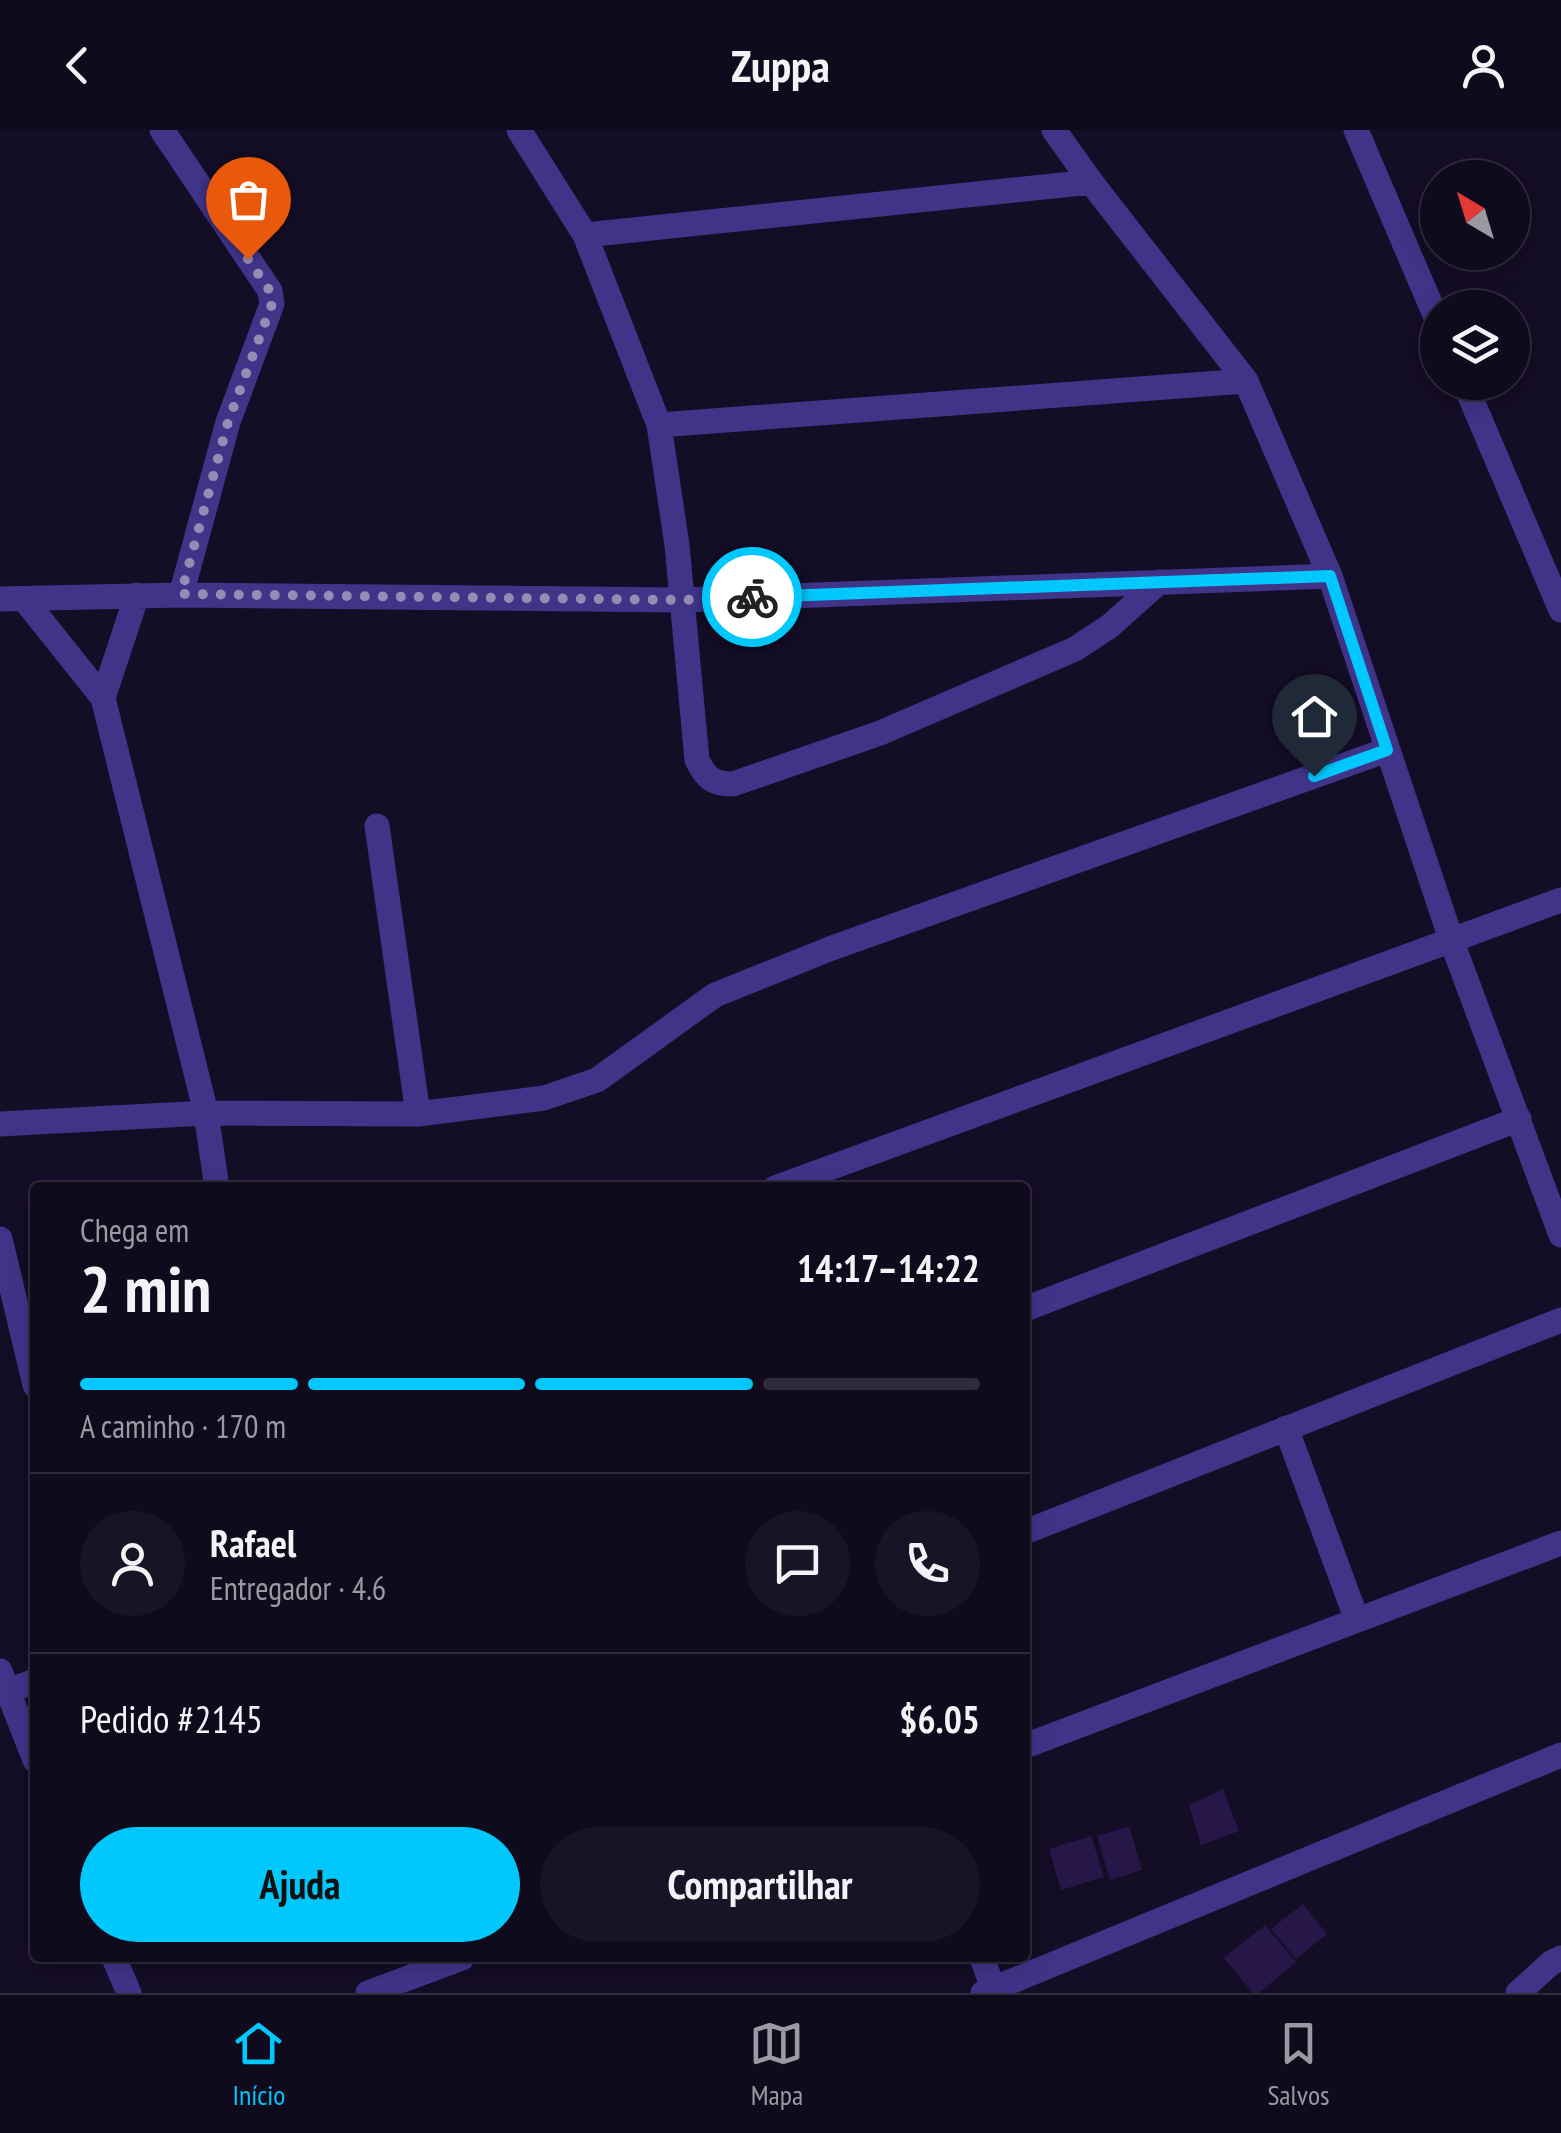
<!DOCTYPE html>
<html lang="pt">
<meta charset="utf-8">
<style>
body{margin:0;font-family:"PT Sans Narrow",sans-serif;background:#181325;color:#f1f3f6;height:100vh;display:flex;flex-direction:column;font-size:38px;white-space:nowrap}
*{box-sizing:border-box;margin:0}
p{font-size:32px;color:#9b9aa3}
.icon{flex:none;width:55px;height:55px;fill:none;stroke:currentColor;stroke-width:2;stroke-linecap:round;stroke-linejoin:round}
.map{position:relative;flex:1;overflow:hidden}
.panel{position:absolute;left:30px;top:1052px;width:1000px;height:780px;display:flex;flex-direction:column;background:#0f0a1c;border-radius:10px;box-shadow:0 5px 25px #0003,0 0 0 2px #2f2b3b}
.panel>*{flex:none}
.needle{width:65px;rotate:322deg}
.tools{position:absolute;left:1420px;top:30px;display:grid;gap:20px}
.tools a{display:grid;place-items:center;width:110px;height:110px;border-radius:50%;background:#0f0a1c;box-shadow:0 5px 25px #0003,0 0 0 2px #2f2b3b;font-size:50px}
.pin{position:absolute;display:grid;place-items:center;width:85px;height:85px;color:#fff;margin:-102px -42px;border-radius:50% 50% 50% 0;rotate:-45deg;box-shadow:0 0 10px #0007}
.pin .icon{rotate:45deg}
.courier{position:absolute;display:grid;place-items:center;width:100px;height:100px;margin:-50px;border:8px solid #00c8fc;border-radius:50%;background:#fff;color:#222;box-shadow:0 2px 12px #0007}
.summary em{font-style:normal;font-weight:700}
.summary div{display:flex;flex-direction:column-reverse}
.summary{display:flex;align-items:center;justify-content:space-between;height:170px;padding:0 50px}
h1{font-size:65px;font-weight:700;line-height:75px}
.bar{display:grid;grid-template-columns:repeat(4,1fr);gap:15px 10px;align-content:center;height:120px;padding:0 50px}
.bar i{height:12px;border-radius:8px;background:#2f2b3b}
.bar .active{background:#00c8fc}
.bar p{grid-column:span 4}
.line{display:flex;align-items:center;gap:25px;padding:0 50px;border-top:2px solid #2f2b3b}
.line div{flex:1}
.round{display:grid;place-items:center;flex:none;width:105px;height:105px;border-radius:52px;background:#181325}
.primary-button{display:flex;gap:20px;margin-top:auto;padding:20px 50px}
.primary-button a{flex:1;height:115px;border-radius:60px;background:#00c8fc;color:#111;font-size:40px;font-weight:700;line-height:115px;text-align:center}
.primary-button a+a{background:#181325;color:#f1f3f6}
header{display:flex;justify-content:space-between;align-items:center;height:130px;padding:0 50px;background:#0f0a1c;font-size:45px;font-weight:700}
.menu{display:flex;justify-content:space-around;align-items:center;height:140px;border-top:2px solid #2f2b3b;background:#0f0a1c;font-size:28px;color:#9b9aa3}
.menu a{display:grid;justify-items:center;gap:5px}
.menu .active{color:#00c8fc}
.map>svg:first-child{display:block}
</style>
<header><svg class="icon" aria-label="back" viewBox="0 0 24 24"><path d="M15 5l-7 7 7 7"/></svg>Zuppa<svg class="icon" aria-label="person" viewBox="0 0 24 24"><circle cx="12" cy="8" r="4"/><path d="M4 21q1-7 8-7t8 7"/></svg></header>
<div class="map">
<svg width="1561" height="1863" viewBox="0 0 1561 1863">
<rect width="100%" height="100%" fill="#140d26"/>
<path fill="#261748" d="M1223 1659 1239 1701 1201 1715 1189 1675Z
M1129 1696 1142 1740 1110 1750 1097 1706Z
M1091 1706 1104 1747 1061 1760 1049 1719Z
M1303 1774 1327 1804 1296 1829 1271 1799Z
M1265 1795 1296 1832 1259 1863H1253L1224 1828Z"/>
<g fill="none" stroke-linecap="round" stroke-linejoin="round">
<path stroke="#403489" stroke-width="25" d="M162 0 270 161 272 174 228 292 181 465
M519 0 585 105 659 295 677 415 697 630C706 648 712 654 733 654L880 603 1075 519 1110 496 1159 452
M1054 0 1091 52 1246 251 1330 446 1452 812 1561 1105
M1356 0 1438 192
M585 105 1091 52
M1464 252 1561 480
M659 295 1246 251
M0 469 181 465 683 470 1330 446
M24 469 103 568 206 983 217 1058
M103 568 137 465
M377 696 418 984
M0 994 206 983 418 984 544 968 597 950 715 865 832 818 1387 620
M775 1058 1561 770
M0 1109 35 1255
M1025 1179 1519 989
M1286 1298 1357 1490
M1025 1402 1561 1190
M0 1541 35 1630
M8 1561 35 1551
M1025 1616 1561 1413
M114 1828 129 1863
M982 1828 995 1863
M368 1863 462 1828
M983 1863 1561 1625
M1518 1863 1551 1833 1561 1828"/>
</g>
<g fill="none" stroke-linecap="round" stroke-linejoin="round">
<path stroke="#958cb3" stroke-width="10" stroke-dasharray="0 18" d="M248 129 270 161 272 174 228 292 181 464 683 470 752 467"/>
<path stroke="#00c8fc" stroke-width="12" d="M752 467 1330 446 1387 620 1314 646"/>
</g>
</svg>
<div class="tools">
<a><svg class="needle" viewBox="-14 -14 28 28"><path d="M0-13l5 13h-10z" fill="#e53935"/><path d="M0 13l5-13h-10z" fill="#9b9aa3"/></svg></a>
<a><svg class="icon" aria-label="layers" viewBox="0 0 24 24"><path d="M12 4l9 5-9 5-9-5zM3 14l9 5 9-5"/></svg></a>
</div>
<div class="pin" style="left:248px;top:129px;background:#ea580c"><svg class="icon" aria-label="bag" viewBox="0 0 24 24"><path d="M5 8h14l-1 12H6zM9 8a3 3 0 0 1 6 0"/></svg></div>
<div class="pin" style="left:1314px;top:646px;background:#1f2937"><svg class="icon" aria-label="home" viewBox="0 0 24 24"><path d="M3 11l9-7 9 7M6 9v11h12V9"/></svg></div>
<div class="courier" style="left:752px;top:467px"><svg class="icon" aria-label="bike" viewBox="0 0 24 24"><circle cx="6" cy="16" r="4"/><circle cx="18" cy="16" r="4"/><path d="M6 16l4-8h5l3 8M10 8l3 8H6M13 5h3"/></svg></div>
<section class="panel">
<div class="summary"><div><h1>2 min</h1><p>Chega em</p></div><em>14:17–14:22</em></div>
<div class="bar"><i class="active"></i><i class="active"></i><i class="active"></i><i></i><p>A caminho · 170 m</p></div>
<div class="line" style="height:180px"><a class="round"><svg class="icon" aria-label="person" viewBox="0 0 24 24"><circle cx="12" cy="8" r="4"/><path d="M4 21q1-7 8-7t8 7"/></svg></a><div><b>Rafael</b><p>Entregador · 4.6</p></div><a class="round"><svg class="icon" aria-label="chat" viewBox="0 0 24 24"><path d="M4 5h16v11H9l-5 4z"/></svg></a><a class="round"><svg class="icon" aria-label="phone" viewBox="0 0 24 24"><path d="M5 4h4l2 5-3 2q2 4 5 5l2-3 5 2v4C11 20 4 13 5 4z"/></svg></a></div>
<div class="line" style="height:130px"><div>Pedido #2145</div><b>$6.05</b></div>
<div class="primary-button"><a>Ajuda</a><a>Compartilhar</a></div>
</section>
</div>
<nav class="menu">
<a class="active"><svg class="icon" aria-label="home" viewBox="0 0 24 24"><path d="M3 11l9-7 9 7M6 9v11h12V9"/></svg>Início</a>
<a><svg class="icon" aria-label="map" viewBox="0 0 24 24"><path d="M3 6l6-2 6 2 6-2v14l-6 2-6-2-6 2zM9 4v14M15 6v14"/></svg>Mapa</a>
<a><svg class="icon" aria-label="saved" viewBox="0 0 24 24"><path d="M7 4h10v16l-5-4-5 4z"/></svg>Salvos</a>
</nav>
